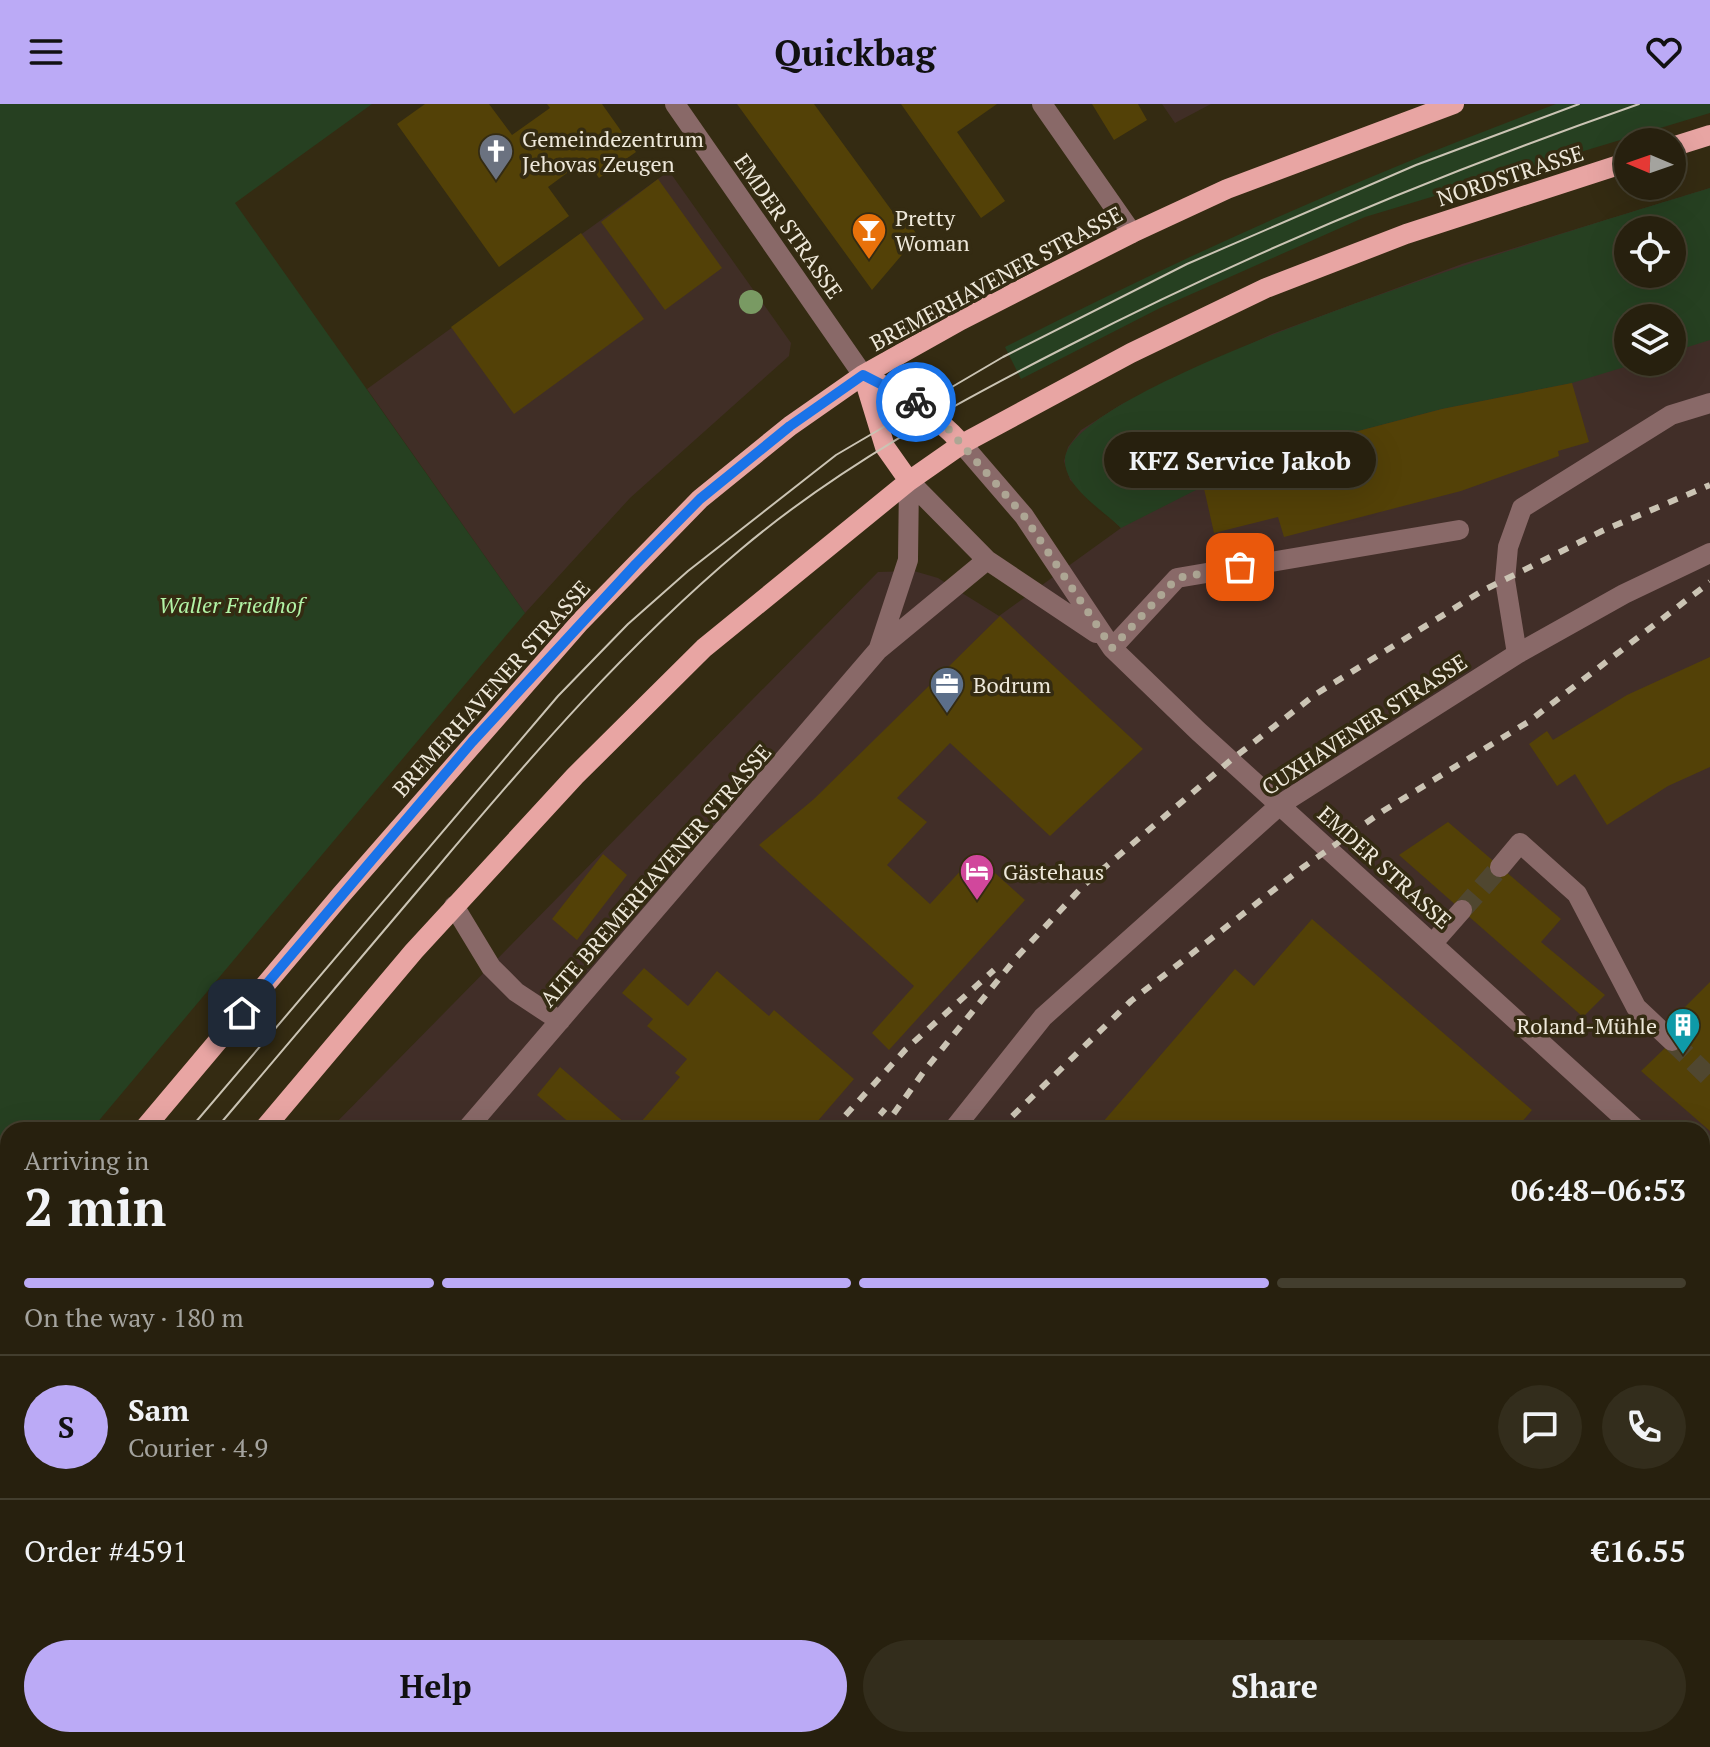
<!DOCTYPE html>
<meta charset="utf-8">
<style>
body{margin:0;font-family:"PT Serif",serif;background:#332d1c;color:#f1f3f6;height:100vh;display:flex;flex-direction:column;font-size:30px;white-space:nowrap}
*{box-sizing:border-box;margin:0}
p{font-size:26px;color:#a4a39e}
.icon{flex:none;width:44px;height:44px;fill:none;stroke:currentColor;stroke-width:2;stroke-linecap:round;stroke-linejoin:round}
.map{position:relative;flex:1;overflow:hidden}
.sheet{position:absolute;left:0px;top:1018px;width:1710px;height:626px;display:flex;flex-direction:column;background:#27200e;border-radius:24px 24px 0 0;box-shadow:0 8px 32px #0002,0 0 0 2px #433e2e}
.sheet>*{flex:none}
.needle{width:52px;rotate:272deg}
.fabs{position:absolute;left:1614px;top:24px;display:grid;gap:16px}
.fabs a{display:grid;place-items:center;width:72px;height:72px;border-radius:50%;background:#27200e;box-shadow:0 8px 32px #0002,0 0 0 2px #433e2e;font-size:40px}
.pin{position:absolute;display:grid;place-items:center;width:68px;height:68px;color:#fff;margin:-34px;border-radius:16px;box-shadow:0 4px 12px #0006}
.courier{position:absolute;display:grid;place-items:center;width:80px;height:80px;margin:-40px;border:6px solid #1a73e8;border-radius:50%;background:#fff;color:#222;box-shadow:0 2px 10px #0007}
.bubble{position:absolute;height:56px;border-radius:28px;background:#27200e;box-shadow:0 8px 32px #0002,0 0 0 2px #433e2e;font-size:26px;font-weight:700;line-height:56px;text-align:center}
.summary em{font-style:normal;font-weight:700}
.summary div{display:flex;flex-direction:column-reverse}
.summary{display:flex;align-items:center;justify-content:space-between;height:136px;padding:0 24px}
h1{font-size:52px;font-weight:700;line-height:60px}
.bar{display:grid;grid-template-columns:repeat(4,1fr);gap:12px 8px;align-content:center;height:96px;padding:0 24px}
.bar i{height:10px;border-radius:6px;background:#433e2e}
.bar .current{background:#bbaaf6}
.bar p{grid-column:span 4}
.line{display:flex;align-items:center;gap:20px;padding:0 24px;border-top:2px solid #433e2e}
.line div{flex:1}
.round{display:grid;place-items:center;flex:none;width:84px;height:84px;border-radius:42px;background:#332d1c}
.primary-button{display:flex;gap:16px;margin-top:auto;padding:16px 24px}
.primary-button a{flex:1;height:92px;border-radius:48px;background:#bbaaf6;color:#111;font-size:32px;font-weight:700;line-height:92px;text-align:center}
.primary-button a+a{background:#332d1c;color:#f1f3f6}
header{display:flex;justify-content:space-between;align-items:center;height:104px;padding:0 24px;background:#bbaaf6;color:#111;font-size:36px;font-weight:700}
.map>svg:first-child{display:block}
</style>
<header><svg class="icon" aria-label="menu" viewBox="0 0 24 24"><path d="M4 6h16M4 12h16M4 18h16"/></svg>Quickbag<svg class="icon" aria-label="heart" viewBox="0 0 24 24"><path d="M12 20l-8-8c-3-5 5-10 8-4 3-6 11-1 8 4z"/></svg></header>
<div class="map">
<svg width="1710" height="1643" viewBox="0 0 1710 1643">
<rect width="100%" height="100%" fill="#342b12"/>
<path fill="#402e26" d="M1162 0H1211L1175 19Z
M669 67 791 239 789 252 630 394 525 509 367 285Z"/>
<path fill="#412e28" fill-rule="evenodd" d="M1710 84V1643H0V1371L8 1362V1636H1702V1026H329L878 468 914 467 938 474 999 512 1121 424 1070 376 1064 357 1068 343 1081 326 1122 300 1272 230 1462 160ZM1628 126H1672V170H1628ZM1628 214H1672V258H1628Z"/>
<path fill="#264021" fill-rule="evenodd" d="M0 0H372L235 99 525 509 91 1026H8V1122L0 1131Z
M1556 0H1710V9L1365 113 1160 204 1021 275 1005 243C1184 152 1367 70 1556 0Z
M1710 84V236L1672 248V214H1628V258H1641L1572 279 1442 305 1263 352 1121 424C1104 407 1064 383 1065 356 1067 274 1623 111 1710 84ZM1628 126H1672V170H1628Z"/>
<path fill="#534107" d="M425 0H489L512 31 550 4 547 0H602L636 48 599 74 586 55 548 83 569 112 499 163 397 20Z
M737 0H814L903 122 908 118 918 132 872 186Z
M901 0H997L957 28 1005 97 981 114Z
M1092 0H1138L1147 16 1114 36Z
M658 75 722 164 665 206 601 118Z
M581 129 644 215 514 310 451 223Z
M1572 279 1589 338 1558 347 1559 352 1461 387 1284 433 1278 413 1214 429 1203 380 1263 352 1442 305Z
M1000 512 1143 645 1050 732 950 639 897 694 927 718 887 761 930 800 975 751 1025 796 889 946 872 929 914 882 759 741 814 695Z
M1710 553V663L1668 682 1607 721 1575 670 1557 682 1529 640 1547 627 1553 636 1627 591Z
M1448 718 1561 815 1541 838 1605 891 1583 913 1399 751Z
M603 750 627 771 577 836 552 815Z
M1312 815 1532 1006 1515 1026H1096L1235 865 1254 882Z
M644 864 688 902 717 867 769 912 774 906 854 975 810 1026H634L680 973 675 969 687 955 647 922 653 915 622 889Z
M1710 878V1027L1641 967 1692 918 1681 907Z
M560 963 633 1026H578L537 991Z
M1702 1139 1710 1146V1311L1702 1304Z
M8 1609V1636H292L286 1643H0V1618Z
M476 1636H504L508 1639 517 1636 525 1643H470Z
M572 1636H825L818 1643H580Z
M875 1636H937L935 1643H878Z
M980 1636H1028L1022 1643H986Z
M1079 1636H1367L1375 1643H1087Z"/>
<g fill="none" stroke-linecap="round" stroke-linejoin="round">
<path stroke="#504730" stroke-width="20" stroke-dasharray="20 10" stroke-linecap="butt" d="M1462 806 1500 763
M1672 937 1710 974"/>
<path stroke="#896968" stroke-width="20" d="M675 0 863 271
M1042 0 1132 129
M962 340 1024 412 1112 544 1198 627 1637 1026
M909 377 987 456 1096 529
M879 544 908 456 909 377
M1112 544 1177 474 1459 426
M1517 550 1505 476 1508 443 1522 404 1671 311 1710 299
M1500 763 1520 739 1577 790 1636 903 1672 937
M454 802 491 863 516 888 560 917
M1433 839 1462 806
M466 1026 878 546 987 456
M953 1026 1043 913 1281 700 1517 550 1624 490 1710 449
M1702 1085 1710 1093
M0 1501 8 1492
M1702 1538 1710 1529
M414 1643 420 1636
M1607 1643 1613 1636"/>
<path stroke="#e8a5a3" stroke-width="20" d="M1672 43 1710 31
M863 271C904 292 931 306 962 340
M863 271 885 343 909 377
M143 1026 341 791 580 518 700 395 790 322 863 271 961 216 1132 129 1227 85 1454 0
M263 1026 414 847 575 672 704 544 909 377 962 340 1131 249 1266 184 1406 130 1628 58
M0 1195 8 1187
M0 1322 8 1313"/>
<path stroke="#cbc4b4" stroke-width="2" d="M189 1026 558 592 628 520 688 467 836 351 1003 253 1187 160 1416 61 1579 0
M215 1026C289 939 362 852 436 765 531 652 626 542 740 446 838 363 954 300 1068 242 1253 147 1444 68 1639 0
M0 1247 8 1238
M0 1274 8 1265"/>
<path stroke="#cbc4b4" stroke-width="6" stroke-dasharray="10 10" stroke-linecap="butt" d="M832 1026 906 945 994 866
M867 1026 885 1005
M882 1026 925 966 1016 854 1084 781 1231 656 1316 590 1482 487 1602 427 1710 381
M998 1026 1131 897 1302 764 1383 707 1528 618 1710 478
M1702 1483 1710 1471
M1702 1599 1710 1590
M1702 1630 1710 1618
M301 1643 306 1636
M327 1643 333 1636
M356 1643 362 1636
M458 1643 464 1636
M1551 1643 1557 1636
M1598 1643 1602 1636
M1664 1643 1670 1636"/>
</g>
<circle fill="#799a63" cx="751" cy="198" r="12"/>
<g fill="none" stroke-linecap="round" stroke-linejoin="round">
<path stroke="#ada694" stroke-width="8" stroke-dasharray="0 14.4" d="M916 298 937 312 1024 412 1112 544 1177 474 1240 463"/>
<path stroke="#1a73e8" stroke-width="10" d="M242 909 472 638 636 460 700 395 790 322 863 271 916 298"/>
</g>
<defs>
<g id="church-pin" transform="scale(1.8)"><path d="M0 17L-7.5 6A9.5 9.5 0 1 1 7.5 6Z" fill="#6b7280" stroke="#342b12"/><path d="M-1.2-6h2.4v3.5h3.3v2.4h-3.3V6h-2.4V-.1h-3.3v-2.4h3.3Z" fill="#fff"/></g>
<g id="bar-pin" transform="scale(1.8)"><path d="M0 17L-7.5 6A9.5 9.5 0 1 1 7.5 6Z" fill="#e8710a" stroke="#342b12"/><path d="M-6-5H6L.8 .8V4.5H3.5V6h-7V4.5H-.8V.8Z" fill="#fff"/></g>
<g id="office-pin" transform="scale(1.8)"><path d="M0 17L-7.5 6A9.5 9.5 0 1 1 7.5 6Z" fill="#5c6f8a" stroke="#342b12"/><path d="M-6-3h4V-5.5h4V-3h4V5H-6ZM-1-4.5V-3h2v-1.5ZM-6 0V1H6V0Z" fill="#fff"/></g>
<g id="hotel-pin" transform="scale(1.8)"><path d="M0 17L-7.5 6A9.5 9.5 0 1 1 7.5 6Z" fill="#d1479c" stroke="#342b12"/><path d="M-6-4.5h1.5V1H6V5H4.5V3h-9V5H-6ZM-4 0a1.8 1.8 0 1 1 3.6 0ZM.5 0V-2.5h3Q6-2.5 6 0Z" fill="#fff"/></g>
<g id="building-pin" transform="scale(1.8)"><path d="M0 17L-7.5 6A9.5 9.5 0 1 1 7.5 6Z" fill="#0f9aa8" stroke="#342b12"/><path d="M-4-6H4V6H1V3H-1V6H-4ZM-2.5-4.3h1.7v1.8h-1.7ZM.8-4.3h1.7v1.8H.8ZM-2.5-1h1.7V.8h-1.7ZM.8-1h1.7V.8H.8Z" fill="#fff"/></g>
</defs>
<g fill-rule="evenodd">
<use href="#church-pin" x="496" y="47"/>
<use href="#bar-pin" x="869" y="126"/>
<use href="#office-pin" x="947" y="580"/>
<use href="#hotel-pin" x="977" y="767"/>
<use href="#building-pin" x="1683" y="921"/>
</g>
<g text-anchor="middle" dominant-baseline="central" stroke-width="7" stroke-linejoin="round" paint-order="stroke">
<g font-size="22" fill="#eee8da" stroke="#342b12" text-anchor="start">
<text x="522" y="34">Gemeindezentrum<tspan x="522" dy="25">Jehovas Zeugen</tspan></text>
<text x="895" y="113">Pretty<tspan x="895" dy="25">Woman</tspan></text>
<text x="973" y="580">Bodrum</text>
<text x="1003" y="767">Gästehaus</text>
<text x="1657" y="921" text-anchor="end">Roland-Mühle</text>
</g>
<g font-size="22" fill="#eee8da" stroke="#342b12">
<text transform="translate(1510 71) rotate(-18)">NORDSTRASSE</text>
<text transform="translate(789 122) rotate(55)">EMDER STRASSE</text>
<text transform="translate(996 174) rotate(-28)">BREMERHAVENER STRASSE</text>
<text transform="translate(491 584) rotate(-48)">BREMERHAVENER STRASSE</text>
<text transform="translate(1364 620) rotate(-33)">CUXHAVENER STRASSE</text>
<text transform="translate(1385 763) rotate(42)">EMDER STRASSE</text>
<text transform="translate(655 771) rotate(-49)">ALTE BREMERHAVENER STRASSE</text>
</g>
<g font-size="22" font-style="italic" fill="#b2f4a6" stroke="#342b12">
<text x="231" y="500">Waller Friedhof</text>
</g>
</g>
</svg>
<div class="fabs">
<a><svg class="needle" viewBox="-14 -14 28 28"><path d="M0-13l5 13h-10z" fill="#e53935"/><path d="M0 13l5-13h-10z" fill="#a4a39e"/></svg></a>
<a><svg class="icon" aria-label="locate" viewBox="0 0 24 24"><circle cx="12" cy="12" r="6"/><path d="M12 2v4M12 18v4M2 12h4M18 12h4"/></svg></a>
<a><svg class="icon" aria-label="layers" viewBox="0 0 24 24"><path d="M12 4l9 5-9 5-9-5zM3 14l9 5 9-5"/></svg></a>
</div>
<div class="pin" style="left:1240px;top:463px;background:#ea580c"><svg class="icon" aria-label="bag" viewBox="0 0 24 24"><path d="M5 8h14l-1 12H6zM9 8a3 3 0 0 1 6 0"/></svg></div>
<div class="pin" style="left:242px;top:909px;background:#1f2937"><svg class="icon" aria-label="home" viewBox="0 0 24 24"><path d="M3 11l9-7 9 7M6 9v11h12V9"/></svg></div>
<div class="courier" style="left:916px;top:298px"><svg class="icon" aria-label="bike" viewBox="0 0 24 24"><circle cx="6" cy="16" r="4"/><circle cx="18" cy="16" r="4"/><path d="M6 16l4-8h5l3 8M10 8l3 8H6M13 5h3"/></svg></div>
<div class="bubble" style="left:1104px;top:328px;width:272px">KFZ Service Jakob</div>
<section class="sheet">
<div class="summary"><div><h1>2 min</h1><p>Arriving in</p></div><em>06:48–06:53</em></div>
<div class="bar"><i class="current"></i><i class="current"></i><i class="current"></i><i></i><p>On the way · 180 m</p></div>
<div class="line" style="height:144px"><b class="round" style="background:#bbaaf6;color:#111">S</b><div><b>Sam</b><p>Courier · 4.9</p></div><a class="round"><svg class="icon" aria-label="chat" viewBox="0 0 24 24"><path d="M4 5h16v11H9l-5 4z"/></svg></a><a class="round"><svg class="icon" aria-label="phone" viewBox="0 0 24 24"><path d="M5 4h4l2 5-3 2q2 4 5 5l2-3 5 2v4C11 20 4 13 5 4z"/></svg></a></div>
<div class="line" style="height:104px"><div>Order #4591</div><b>€16.55</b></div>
<div class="primary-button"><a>Help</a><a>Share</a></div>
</section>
</div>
